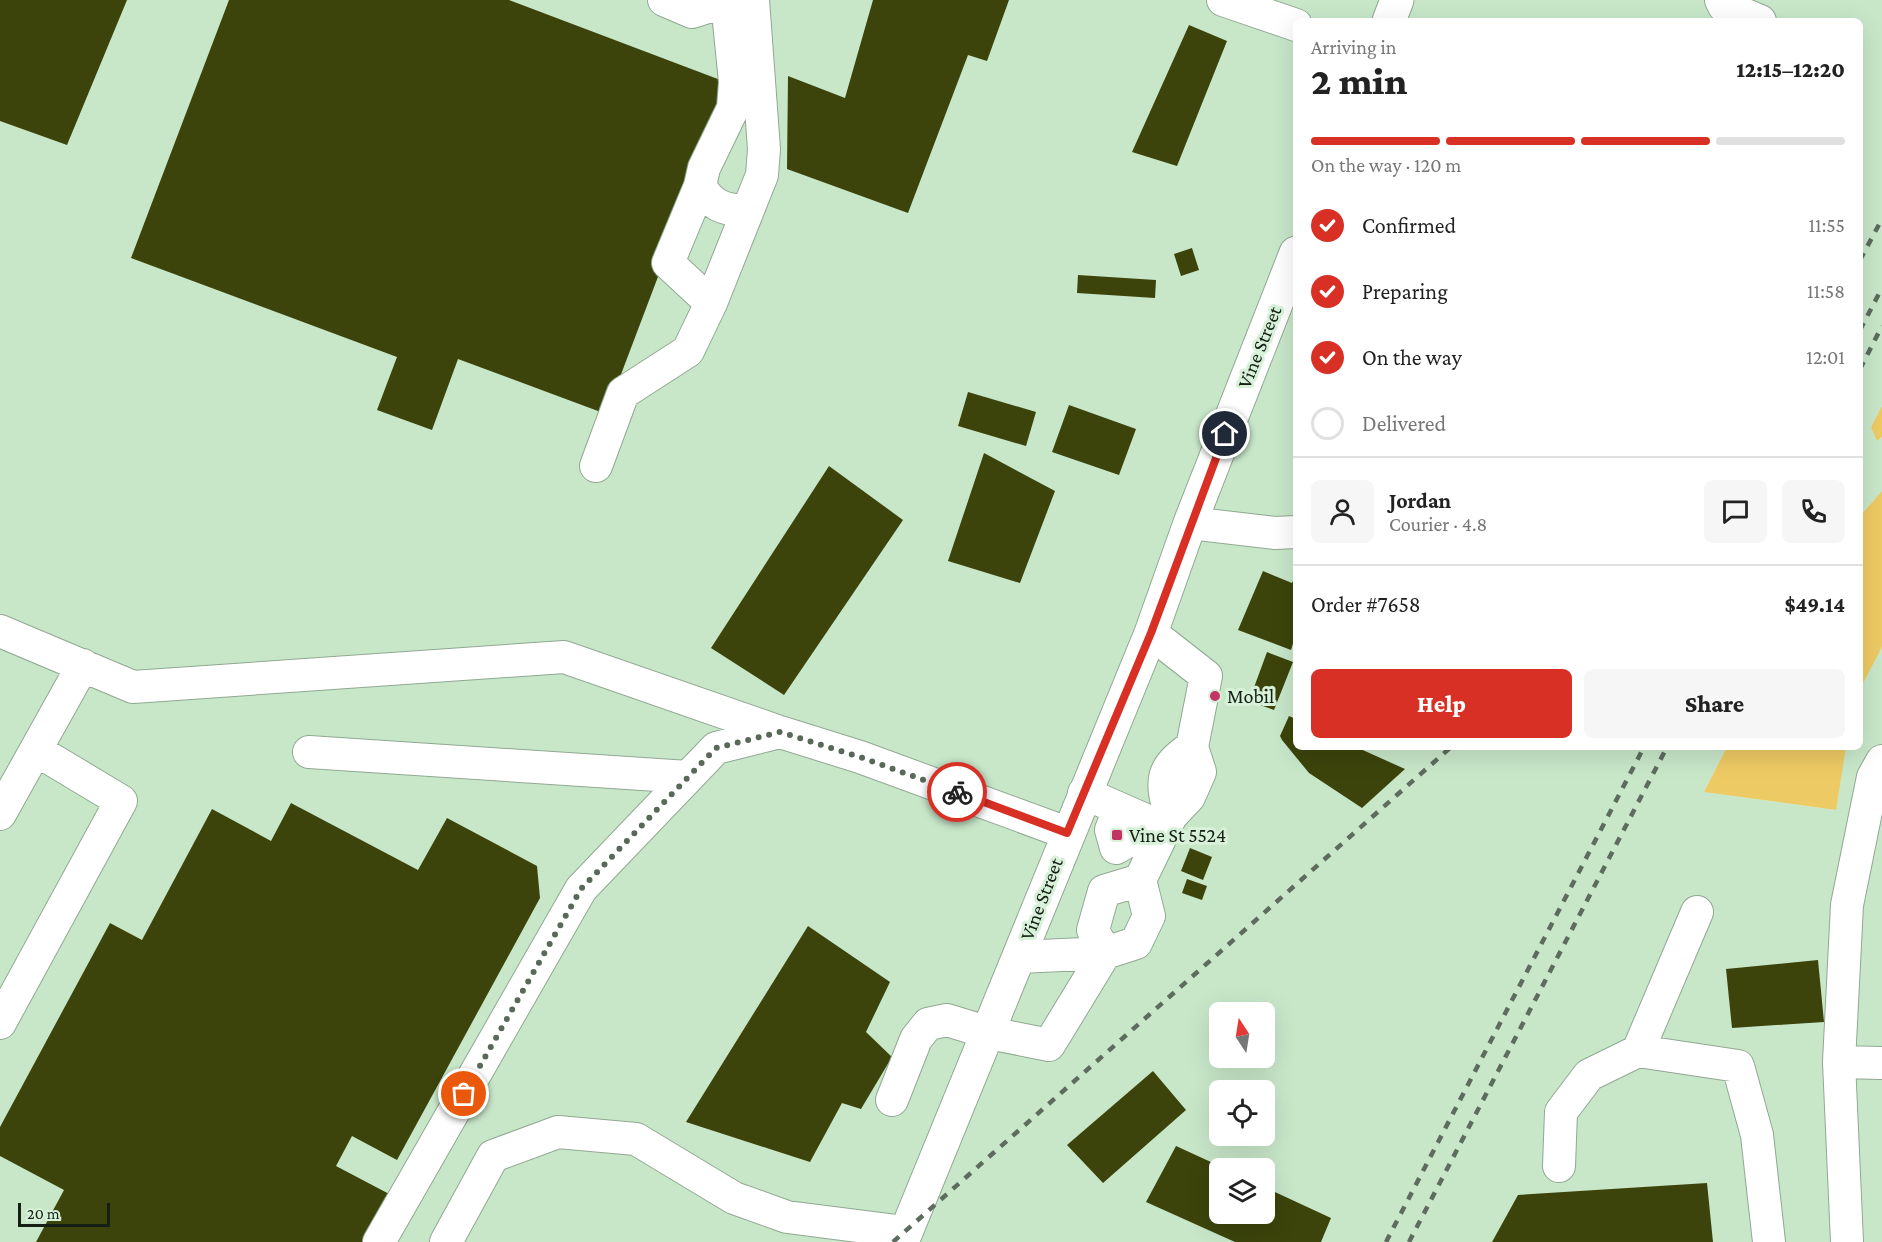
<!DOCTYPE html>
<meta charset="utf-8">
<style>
body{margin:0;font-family:"Crimson Pro",serif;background:#f6f6f6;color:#222;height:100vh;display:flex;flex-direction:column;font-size:22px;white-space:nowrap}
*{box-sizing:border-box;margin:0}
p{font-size:20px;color:#767676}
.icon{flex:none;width:33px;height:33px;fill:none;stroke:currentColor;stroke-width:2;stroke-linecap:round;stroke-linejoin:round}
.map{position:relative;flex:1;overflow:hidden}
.side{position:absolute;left:1293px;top:18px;width:570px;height:732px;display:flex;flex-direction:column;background:#fff;border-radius:9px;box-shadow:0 6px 24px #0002}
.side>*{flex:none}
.needle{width:39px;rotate:348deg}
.fabs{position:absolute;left:1209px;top:1002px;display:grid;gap:12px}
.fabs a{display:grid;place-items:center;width:66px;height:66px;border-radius:9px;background:#fff;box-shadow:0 6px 24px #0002;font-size:30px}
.scale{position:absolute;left:18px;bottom:15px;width:92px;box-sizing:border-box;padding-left:6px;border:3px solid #161f16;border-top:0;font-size:16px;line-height:21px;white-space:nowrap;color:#161f16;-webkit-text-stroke:4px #d8f1d9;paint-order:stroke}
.pin{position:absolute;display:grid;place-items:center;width:51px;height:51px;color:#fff;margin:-26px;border:3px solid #fff;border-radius:50%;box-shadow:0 2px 6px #0007}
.courier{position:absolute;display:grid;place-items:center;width:60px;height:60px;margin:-30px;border:4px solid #d93025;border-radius:50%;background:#fff;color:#222;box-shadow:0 2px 8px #0007}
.summary em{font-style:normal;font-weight:800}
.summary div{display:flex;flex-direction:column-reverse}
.summary{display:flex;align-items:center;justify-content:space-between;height:102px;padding:0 18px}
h1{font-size:39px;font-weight:800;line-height:45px}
.bar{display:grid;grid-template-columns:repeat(4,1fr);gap:9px 6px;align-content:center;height:72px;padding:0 18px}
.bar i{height:8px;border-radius:4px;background:#e0e0e0}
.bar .current{background:#d93025}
.bar p{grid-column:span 4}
.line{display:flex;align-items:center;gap:15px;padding:0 18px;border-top:2px solid #e0e0e0}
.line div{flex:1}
.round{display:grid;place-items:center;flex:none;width:63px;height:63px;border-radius:9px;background:#f6f6f6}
ol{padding:0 18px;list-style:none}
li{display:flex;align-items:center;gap:18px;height:66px}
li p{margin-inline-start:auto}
li .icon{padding:6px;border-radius:50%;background:#d93025;color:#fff;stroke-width:4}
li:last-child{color:#767676}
li i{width:33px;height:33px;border:3px solid #e0e0e0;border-radius:50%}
.action{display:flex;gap:12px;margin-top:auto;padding:12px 18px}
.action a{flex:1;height:69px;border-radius:9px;background:#d93025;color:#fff;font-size:24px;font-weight:800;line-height:69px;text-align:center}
.action a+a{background:#f6f6f6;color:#222}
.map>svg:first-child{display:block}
</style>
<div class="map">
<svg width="1882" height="1242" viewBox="0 0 1882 1242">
<rect width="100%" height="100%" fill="#d8f1d9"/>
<path fill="#c8e7c9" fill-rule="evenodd" d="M0 0H1882V406L1871 427 1878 441 1882 437V491L1860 516V21H1296V747H1727L1704 792 1835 810 1846 747H1860V689L1882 647V1242H0ZM1220 1012H1264V1058H1220ZM1220 1090H1264V1136H1220ZM1220 1168H1264V1214H1220Z"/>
<path fill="#eeca64" d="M1882 406V437L1877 441 1871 427Z
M1882 491V647L1860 689V516Z
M1727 747H1846L1836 810 1704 792Z"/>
<path fill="#3c440b" d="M0 0H127L67 145 0 121Z
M229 0H509L731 84 606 414 458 359 432 430 377 410 397 357 131 258Z
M873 0H1009L987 61 968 55 908 213 787 169 788 76 845 98Z
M1189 25 1227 41 1177 166 1132 152Z
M1192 248 1199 270 1181 276 1174 254Z
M1078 275 1156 280 1155 298 1077 293Z
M968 392 1036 412 1026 446 958 426Z
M1069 405 1136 429 1119 475 1052 452Z
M984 453 1055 491 1020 583 948 561Z
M829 466 903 520 784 695 711 648Z
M1263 571 1292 583 1296 574V634L1291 650 1238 630Z
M1267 652 1293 662 1274 710 1249 701Z
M1289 716 1296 719V747H1356L1405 769 1362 808 1309 773 1282 740 1280 736Z
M291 803 418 870 447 818 537 866 540 898 397 1160 352 1136 336 1166 393 1196 368 1242H36L64 1190 0 1156V1127L110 923 142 940 212 809 271 841Z
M1190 848 1212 857 1203 880 1181 871Z
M1187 879 1207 886 1202 900 1182 893Z
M808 926 890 982 866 1032 892 1057 861 1109 842 1103 810 1162 686 1122Z
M1818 960 1824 1022 1732 1028 1726 969Z
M1153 1071 1186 1110 1103 1183 1067 1145Z
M1176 1146 1224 1168H1220V1214H1264V1187L1331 1218 1321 1242H1235L1146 1202Z
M1707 1183 1713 1242H1492L1518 1195Z"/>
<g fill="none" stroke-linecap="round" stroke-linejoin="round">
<g stroke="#91a892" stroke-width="34">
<path id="minor" d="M664 0 692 12 729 0
M1223 0 1296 25
M1721 0 1724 6 1760 21
M700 186C711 205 723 210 746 211
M711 303 668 263 700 186 704 168 733 108 735 82 727 2
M596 466 623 393 688 351 711 303 762 175 764 149 753 0
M1190 523 1275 533 1296 532
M0 631 133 687 564 657 780 732
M309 752 688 777
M1084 793 1166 829
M1119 809 1111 830 1116 848 1132 839 1140 818
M0 814 83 665
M1171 816C1160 782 1160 767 1192 747
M1697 912 1638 1051 1738 1066 1757 1135 1769 1242
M1019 957 1105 953 1093 930 1104 891 1140 880
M0 1023 121 801 36 750
M1839 1062 1847 905 1873 777 1882 761
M892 1100 916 1039 928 1024 947 1020 989 1033 1049 1045 1105 953 1136 943 1149 916 1140 880 1171 816 1189 797 1200 772 1192 747 1206 676 1151 633
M1559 1166 1561 1112 1589 1075 1638 1051
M379 1242 581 889 716 748 780 732 860 757 1067 833
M446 1242 493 1156 558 1132 636 1139 734 1198 787 1217 905 1232
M1847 1242 1839 1062 1882 1063"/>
</g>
<g stroke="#91a892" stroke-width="35">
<path id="major" d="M1389 21 1397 0
M902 1242 1151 633 1190 523 1296 253"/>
</g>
<use href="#minor" stroke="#fff" stroke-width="32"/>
<use href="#major" stroke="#fff" stroke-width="33"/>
<path stroke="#5d6c5e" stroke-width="4.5" stroke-dasharray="8 8" stroke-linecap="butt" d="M1860 260 1882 219
M1860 330 1882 288
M1860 369 1882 326
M893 1242 1451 747
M1386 1242 1644 747
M1409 1242 1667 747"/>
</g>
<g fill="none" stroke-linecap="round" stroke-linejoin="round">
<path stroke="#5a685a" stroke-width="6" stroke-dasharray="0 10.8" d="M464 1094 581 889 716 748 780 732 860 757 957 792"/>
<path stroke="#d93025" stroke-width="8" d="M957 792 1067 833 1151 633 1225 434"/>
</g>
<g fill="#c13463" stroke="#d8f1d9" stroke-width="2">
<circle cx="1215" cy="696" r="6"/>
<rect x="1111" y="829" width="12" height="12" rx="3"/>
</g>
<g text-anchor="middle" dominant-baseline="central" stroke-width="6" stroke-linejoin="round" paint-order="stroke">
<g font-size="20" fill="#161f16" stroke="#d8f1d9">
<text transform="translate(1259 347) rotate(-68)">Vine Street</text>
<text transform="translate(1041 899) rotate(-69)">Vine Street</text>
</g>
<g font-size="20" fill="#161f16" stroke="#d8f1d9" text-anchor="start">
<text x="1227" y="696">Mobil</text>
<text x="1129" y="835">Vine St 5524</text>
</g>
</g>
</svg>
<div class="fabs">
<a><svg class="needle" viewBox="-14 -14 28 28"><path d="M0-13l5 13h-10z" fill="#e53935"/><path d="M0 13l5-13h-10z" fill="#767676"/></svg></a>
<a><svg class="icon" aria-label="locate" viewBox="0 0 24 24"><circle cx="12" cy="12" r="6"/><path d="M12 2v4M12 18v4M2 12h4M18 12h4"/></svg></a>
<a><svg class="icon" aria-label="layers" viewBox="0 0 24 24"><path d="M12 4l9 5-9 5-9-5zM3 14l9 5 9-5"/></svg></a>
</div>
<div class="scale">20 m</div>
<div class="pin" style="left:464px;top:1094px;background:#ea580c"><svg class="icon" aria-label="bag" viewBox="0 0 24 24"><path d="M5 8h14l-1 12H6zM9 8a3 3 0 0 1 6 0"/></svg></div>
<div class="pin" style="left:1225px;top:434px;background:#1f2937"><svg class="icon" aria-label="home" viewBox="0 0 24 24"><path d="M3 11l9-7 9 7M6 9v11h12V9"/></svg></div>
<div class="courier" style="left:957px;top:792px"><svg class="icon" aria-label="bike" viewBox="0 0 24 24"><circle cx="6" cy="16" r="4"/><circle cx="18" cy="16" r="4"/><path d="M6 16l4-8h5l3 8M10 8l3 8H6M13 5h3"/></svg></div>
<section class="side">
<div class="summary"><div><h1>2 min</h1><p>Arriving in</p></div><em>12:15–12:20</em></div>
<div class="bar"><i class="current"></i><i class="current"></i><i class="current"></i><i></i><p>On the way · 120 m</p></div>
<ol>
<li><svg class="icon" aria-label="check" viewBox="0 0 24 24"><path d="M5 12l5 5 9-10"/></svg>Confirmed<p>11:55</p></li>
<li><svg class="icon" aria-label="check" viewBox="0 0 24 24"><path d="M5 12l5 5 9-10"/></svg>Preparing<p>11:58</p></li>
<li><svg class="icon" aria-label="check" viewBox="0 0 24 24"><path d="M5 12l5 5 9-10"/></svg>On the way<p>12:01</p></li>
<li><i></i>Delivered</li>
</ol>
<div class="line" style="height:108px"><a class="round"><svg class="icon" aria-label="person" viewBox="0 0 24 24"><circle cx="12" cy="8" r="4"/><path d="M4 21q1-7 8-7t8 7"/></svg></a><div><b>Jordan</b><p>Courier · 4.8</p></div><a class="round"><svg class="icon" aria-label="chat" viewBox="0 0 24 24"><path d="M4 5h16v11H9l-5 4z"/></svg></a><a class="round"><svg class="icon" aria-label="phone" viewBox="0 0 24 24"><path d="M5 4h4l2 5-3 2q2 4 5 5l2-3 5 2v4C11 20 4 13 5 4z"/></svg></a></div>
<div class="line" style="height:78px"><div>Order #7658</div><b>$49.14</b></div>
<div class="action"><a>Help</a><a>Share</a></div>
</section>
</div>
